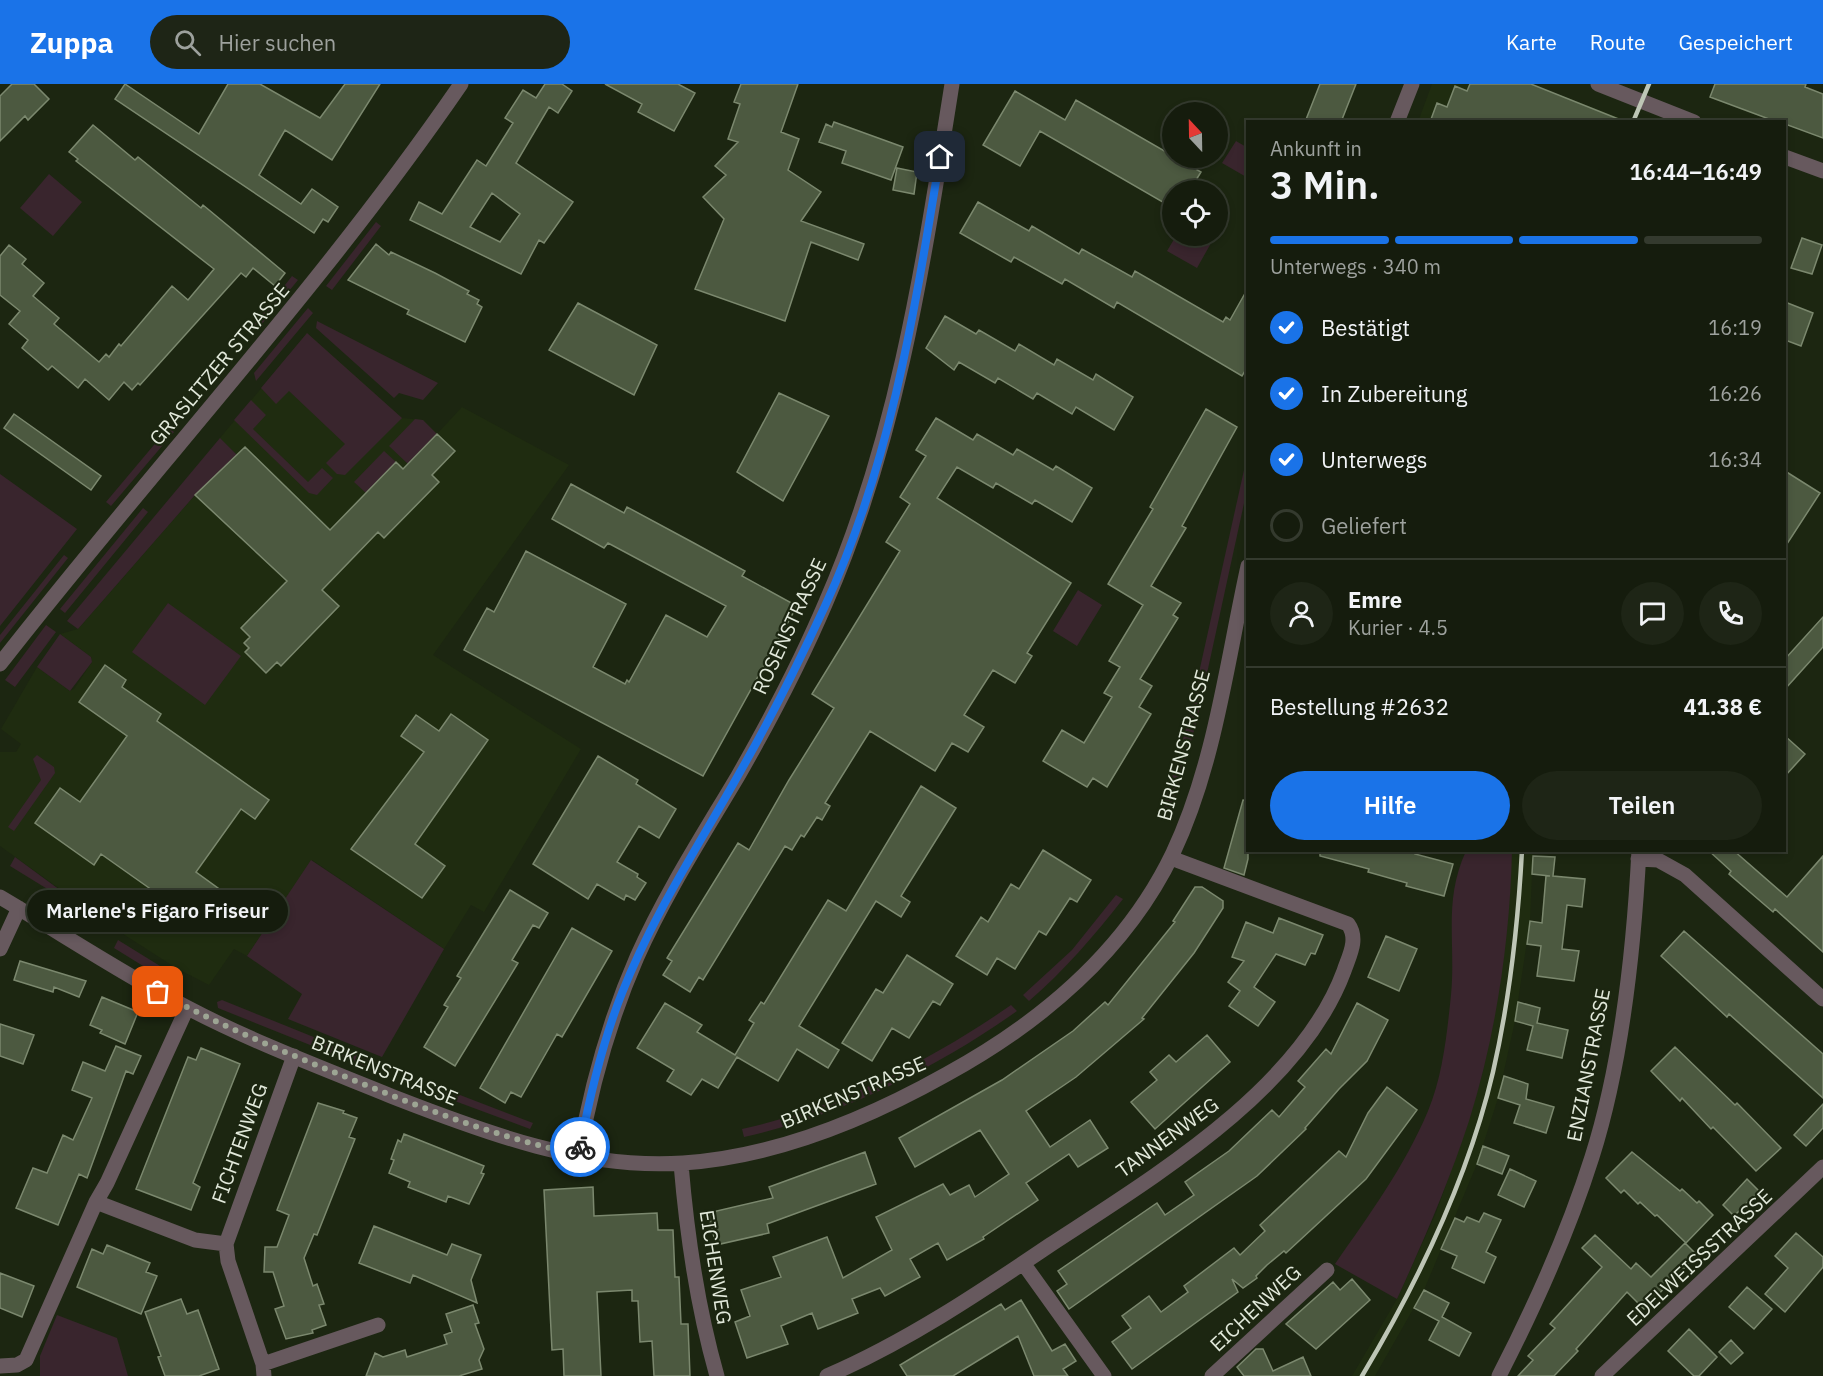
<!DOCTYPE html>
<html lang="de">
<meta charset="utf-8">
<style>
body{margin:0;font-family:"IBM Plex Sans",sans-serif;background:#1e2516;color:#f1f3f6;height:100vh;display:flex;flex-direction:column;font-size:22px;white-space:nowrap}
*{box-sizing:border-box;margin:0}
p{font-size:20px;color:#9da19d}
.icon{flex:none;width:33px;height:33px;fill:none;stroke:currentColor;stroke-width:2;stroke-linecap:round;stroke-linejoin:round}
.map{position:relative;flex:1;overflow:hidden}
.drawer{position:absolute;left:1246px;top:36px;width:540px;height:732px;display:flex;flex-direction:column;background:#151c0d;border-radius:0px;box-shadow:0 3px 9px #0003,0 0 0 2px #343a2e}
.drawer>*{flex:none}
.needle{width:39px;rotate:338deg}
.controls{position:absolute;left:1162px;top:18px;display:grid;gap:12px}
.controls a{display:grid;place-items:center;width:66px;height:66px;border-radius:50%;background:#151c0d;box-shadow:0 3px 9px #0003,0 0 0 2px #343a2e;font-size:30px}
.pin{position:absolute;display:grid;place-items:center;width:51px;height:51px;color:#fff;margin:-26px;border-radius:12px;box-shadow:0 3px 9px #0006}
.courier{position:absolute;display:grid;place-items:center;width:60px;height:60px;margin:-30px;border:4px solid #1a73e8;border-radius:50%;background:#fff;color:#222;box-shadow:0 2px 8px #0007}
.bubble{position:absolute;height:42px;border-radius:21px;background:#151c0d;box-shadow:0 3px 9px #0003,0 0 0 2px #343a2e;font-size:20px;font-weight:600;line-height:42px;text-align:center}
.headline em{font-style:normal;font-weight:600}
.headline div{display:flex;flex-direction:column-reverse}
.headline{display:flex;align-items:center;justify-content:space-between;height:102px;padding:0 24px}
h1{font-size:39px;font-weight:600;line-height:45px}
.bar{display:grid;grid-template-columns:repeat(4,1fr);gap:9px 6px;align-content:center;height:72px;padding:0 24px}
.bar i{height:8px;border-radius:4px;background:#343a2e}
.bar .current{background:#1a73e8}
.bar p{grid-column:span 4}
.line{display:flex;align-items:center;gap:15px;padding:0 24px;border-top:2px solid #343a2e}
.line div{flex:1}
.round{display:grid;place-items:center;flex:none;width:63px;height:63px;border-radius:32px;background:#1e2516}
ol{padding:0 24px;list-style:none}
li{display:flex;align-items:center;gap:18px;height:66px}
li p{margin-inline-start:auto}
li .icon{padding:6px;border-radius:50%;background:#1a73e8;color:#fff;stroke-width:4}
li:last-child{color:#9da19d}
li i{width:33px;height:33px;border:3px solid #343a2e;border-radius:50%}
.action{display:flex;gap:12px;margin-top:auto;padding:12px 24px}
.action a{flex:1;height:69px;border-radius:36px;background:#1a73e8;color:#fff;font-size:24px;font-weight:600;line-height:69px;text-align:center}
.action a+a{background:#1e2516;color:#f1f3f6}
header{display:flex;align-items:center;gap:36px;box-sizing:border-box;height:84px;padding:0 30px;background:#1a73e8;color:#fff}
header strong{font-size:28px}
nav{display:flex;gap:33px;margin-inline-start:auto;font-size:21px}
.search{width:420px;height:54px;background:#1e2516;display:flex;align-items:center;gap:15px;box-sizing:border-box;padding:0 21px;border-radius:33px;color:#9da19d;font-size:22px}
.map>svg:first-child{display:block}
</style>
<header>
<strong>Zuppa</strong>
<div class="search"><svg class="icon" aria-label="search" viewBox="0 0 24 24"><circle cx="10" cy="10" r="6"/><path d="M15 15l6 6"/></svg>Hier suchen</div>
<nav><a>Karte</a><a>Route</a><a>Gespeichert</a></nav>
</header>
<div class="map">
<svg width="1823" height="1292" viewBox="0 0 1823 1292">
<rect width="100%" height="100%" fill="#1c2611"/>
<path fill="#1f2c10" d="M1432 0H1531L1628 37 1418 38Z
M307 249 402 334 423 336 437 350 462 323 569 381 433 571 581 665 484 828 471 821 444 865 312 776 247 872 234 865 209 901 176 884 117 846 0 762V668H16L21 660 1 645 37 583 70 607 74 605 92 578 91 573 60 550 78 545 195 411 237 371 220 354Z
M1512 767H1533L1530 837 1515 937 1498 1014 1477 1080 1424 1206 1375 1292H1352L1397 1215 1436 1129 1469 1035 1483 987 1503 875Z"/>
<path fill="#39252d" d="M1236 57 1248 64V94L1222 79Z
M49 90 82 118 53 152 20 124Z
M376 138 381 142 332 206 326 202Z
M1176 152H1215L1197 184 1167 167Z
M292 192 298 196 257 246 253 242Z
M308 224 313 229 256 297 254 289Z
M317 237 438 299 423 316 399 309 394 314 316 244Z
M307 249 402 334 345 391 337 390 326 379 345 360 289 307 276 320 261 304Z
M251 316 266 331 253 345 308 398 322 384 333 394 317 411 309 409 234 336Z
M415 335 423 336 437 350 408 380 389 362Z
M169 343 174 348 111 422 106 418Z
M220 354 237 371 195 411 78 545 67 537Z
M384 367 396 378 366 409 354 398Z
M1248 368V401L1196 640 1171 726 1163 723 1188 638Z
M0 390 77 445 0 542Z
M143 424 148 428 65 529 60 525Z
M64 471 68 474 0 559V551Z
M1078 506 1102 521 1077 562 1053 547Z
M168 519 241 572 205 621 132 568Z
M46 541 56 548 15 603 5 596Z
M60 550 91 573 92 578 70 607 37 583Z
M37 671 54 683 55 689 14 747 8 743 41 696 33 675Z
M1466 767H1512C1510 856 1496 951 1469 1037 1449 1098 1424 1156 1397 1215L1335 1180C1369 1131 1405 1082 1428 1027 1443 991 1447 949 1451 911 1456 858 1443 817 1466 767Z
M15 773 64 809 62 814 10 782Z
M311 776 444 865 382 973 288 935 302 910 247 872Z
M1116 811 1123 815C1094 852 1065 886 1029 917L1023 911 1072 866Z
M118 856 173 890 169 898 114 864Z
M222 916 378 979 375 987 218 924 217 918Z
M1011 921 1017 927C937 984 840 1032 744 1053L742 1045C837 1024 931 977 1011 921Z
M447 1006 533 1039 530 1045 444 1013Z
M57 1231 117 1254 128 1292H40V1272Z"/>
<path fill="#4c5940" stroke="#7b886e" stroke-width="1.5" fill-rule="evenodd" d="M12 0H34L49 15 28 36 25 32 0 57V12Z
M125 0 199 50 228 0H260L320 34 345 0H380L332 76 285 46 259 91 301 120 312 105 338 123 328 138 323 135 314 149 115 15Z
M545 0H562L572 7 558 29 549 23 516 79 573 118 544 159 539 156 521 190 410 136 419 118 442 130 477 76 486 82 513 39 505 34 523 6 536 14ZM492 109 520 130 500 158 470 143Z
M605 0H678L695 9 674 47 638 28 642 20Z
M741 0H798L781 48 799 55 788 86 821 108 801 137 864 160 858 176 811 158 785 237 695 205 724 135 703 113 726 91 715 82 738 58 728 55 740 20 734 18Z
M1320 0H1356L1341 38H1305Z
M1470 0H1531L1626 38H1430L1437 19 1447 23 1455 2 1467 7Z
M1715 0H1806L1805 3 1823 10V54L1785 40V38H1777L1710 13Z
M1015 7 1065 36 1076 16 1201 88 1190 106H1173V124L1040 47 1020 82 983 61Z
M834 38 903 63 891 96 842 79 846 67 819 58 826 40 832 43Z
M93 41 135 76 138 73 201 124 203 121 285 189 275 202 253 184 246 193 241 189 140 301 138 299 132 306 124 298 109 316 85 295 78 304 52 282 48 286 22 264 28 256 9 240 20 227 0 211V172L9 161 26 175 22 180 44 199 33 212 59 234 54 240 99 278 106 270 109 273 119 260 121 262 172 202 188 216 214 185 76 77 78 75 69 68Z
M897 84 917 88 914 110 893 106Z
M978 118 1029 147 1032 142 1079 170 1082 165 1132 193 1135 187 1223 238 1226 233 1230 236 1248 204V282L1242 292 1117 218 1114 224 1065 195 1062 200 1014 173 1011 178 960 149Z
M1802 154 1822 161 1812 190 1791 184Z
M376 160 389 171 391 168 435 189 469 207 467 210 479 216 477 220 482 223 465 258 407 230 409 226 348 196Z
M1785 218 1813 229 1801 262 1785 256Z
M578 219 657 261 634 311 549 266Z
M945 232 976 250 979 246 1015 267 1019 260 1054 281 1057 275 1093 296 1096 290 1133 313 1114 346 1076 323 1072 330 1037 309 1033 315 998 294 995 299 959 278 954 286 926 264Z
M779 309 829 332 783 417 737 388Z
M1206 325 1237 343 1182 442 1186 444 1151 502 1181 519 1173 531 1178 534 1140 595 1152 602 1139 623 1151 630 1107 703 1093 694 1087 703 1043 677 1062 646 1084 659 1112 613 1104 609 1120 583 1109 577 1143 521 1108 500 1153 425 1150 423Z
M14 330 101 392 91 406 4 344Z
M936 334 973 356 977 350 1013 371 1017 365 1053 386 1056 382 1092 404 1072 438 1035 416 1032 420 996 399 993 404 957 383 937 414 1071 499 1027 569 1032 572 1015 599 993 586 964 631 984 643 968 668 952 659 935 687 870 647 825 719 830 722 822 736 817 733 804 753 801 751 792 766 785 762 703 896 699 893 690 908 663 891 672 877 667 874 738 759 749 766 789 696 834 624 812 610 900 467 886 458 910 420 900 413 926 372 916 366Z
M437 350 455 367 432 391 439 398 384 454 378 448 322 506 339 522 281 582 277 578 266 589 245 568 249 564 244 559 250 553 241 544 287 497 195 411 245 363 330 446 396 378 403 385Z
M1785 387 1820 409 1785 463Z
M571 400 624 429 627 423 692 458 745 487 742 492 797 522 703 692 464 566 487 524 494 528 526 467 626 520 593 583 625 600 627 596 629 598 666 531 707 553 726 522 608 459 604 464 552 435Z
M1823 533V563L1785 605V575Z
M105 581 126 596 122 603 161 630 157 637 269 716 255 735 241 725 196 788 233 815 210 847 101 770 94 781 35 739 60 704 80 718 127 652 79 618Z
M451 630 488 656 415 760 445 782 422 814 351 765 424 668 401 652 416 631 439 647Z
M1785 652 1805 670 1785 692Z
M598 672 638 696 636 700 676 725 659 754 639 742 617 778 638 790 637 793 646 799 635 816 626 811 624 816 597 800 588 815 533 780Z
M921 702 956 724 901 812 910 818 901 833 876 817 799 942 839 966 828 984 797 965 778 997 737 973 718 1004 702 995 691 1011 667 997 674 986 637 964 665 919 702 941 697 948 735 971 754 939 749 936 761 918 764 920 828 816 846 827Z
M1243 716 1248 717V775L1244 791 1224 784Z
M1043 766 1091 796 1077 818 1070 814 1046 851 1039 847 1015 885 997 874 987 891 956 872 981 833 988 838 1011 800 1019 805Z
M1320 766H1416L1415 770 1453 780 1444 812 1406 802 1407 799 1368 788 1369 785 1320 772Z
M1708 766H1733L1787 813 1823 772V868L1775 825 1773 828 1729 790 1731 787Z
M1533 772 1555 773 1553 792 1585 795 1582 823 1567 821 1562 865 1579 867 1574 897 1537 892 1541 862 1527 860 1530 837 1542 839 1546 792H1550L1532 790Z
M1195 803H1202L1223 817V824L1194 869 1142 934 1144 935 1076 993 1026 1027 1050 1063 1090 1036 1108 1064 1078 1083 1069 1070 1026 1099 1038 1116 983 1153 984 1155 947 1176 938 1159 910 1175 920 1193 885 1212 880 1204 852 1215 858 1229 818 1245 812 1229 781 1242 788 1260 747 1274 735 1238 750 1232 741 1206 781 1193 773 1173 827 1153 843 1194 892 1166 876 1133 943 1100 950 1111 969 1101 975 1113 1009 1090 980 1046 915 1083 899 1054 1002 996 1073 947 1105 918 1108 921 1175 838 1173 837Z
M510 806 548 829 539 844 533 841 512 876 518 879 455 982 424 963 448 923 444 921 461 894 457 892Z
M1279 834 1323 851 1315 870 1311 869 1305 881 1276 870 1254 903 1275 918 1258 942 1229 922 1240 907 1228 898 1244 877 1232 873 1246 838 1273 849Z
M572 844 612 867 562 953 557 950 521 1013 511 1008 505 1019 480 1004Z
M1684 847 1823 970V1014L1729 930 1727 933 1661 872Z
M1386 852 1417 865 1399 907 1368 893Z
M907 871 953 900 940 921 933 917 909 954 892 944 872 977 842 959 876 905 883 909Z
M20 877 86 897 79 913 54 903 53 908 14 896Z
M102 913 138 928 125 960 100 949 102 946 90 941Z
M1518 918 1540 924 1537 939 1568 946 1562 974 1527 966 1533 942 1515 937Z
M1357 919 1388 936 1367 977 1339 1005 1305 1044 1306 1045 1257 1092 1069 1225 1057 1207 1067 1200 1058 1187 1157 1119 1165 1131 1194 1111 1185 1098 1229 1067 1272 1026 1279 1033 1305 1003 1298 997 1326 965 1331 970Z
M0 940 34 951 23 980 0 972Z
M1207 951 1230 978 1155 1045 1131 1018 1157 996 1150 988 1169 971 1176 978Z
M116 962 141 972 133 990 126 987 87 1094 79 1090 58 1141 16 1124 33 1084 47 1089 63 1051 73 1056 92 1014 72 1006 83 978 105 987Z
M1675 963 1735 1021 1737 1019 1781 1064 1756 1087 1713 1043 1711 1045 1682 1014 1680 1017 1651 987Z
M201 964 240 980 193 1099 200 1103 191 1126 136 1105 188 973 196 976Z
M1504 992 1528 1000 1526 1015 1554 1023 1546 1049 1514 1039 1520 1021 1498 1014Z
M1387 1003 1417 1026 1366 1095 1286 1169 1284 1167 1267 1181 1256 1192 1257 1194 1243 1204 1232 1195 1238 1208 1132 1285 1112 1258 1131 1244 1122 1232 1149 1212 1161 1228 1188 1208 1184 1202 1234 1164 1240 1171 1265 1147 1260 1141 1339 1067 1346 1073 1368 1029Z
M318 1019 344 1027 343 1029 357 1034 349 1053 355 1055 317 1151 314 1150 304 1174 313 1202 317 1200 324 1220 319 1221 326 1241 312 1246 313 1249 286 1255 275 1225 284 1222 273 1188H264L265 1163H277L289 1131 277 1126Z
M1823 1020V1044L1806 1062 1794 1051Z
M404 1050 484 1082 481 1089 484 1090 469 1120 448 1112 446 1118 408 1103 410 1098 389 1089 394 1076 391 1075 398 1056 401 1058Z
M1483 1062 1509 1072 1502 1090 1477 1080Z
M865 1068 876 1100 767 1140 769 1149 716 1161 708 1129 773 1114 769 1103Z
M1632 1068 1680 1107 1682 1105 1697 1119 1699 1117 1713 1131 1686 1159 1657 1131 1655 1132 1640 1118 1638 1120 1624 1106 1621 1109 1606 1094Z
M1510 1085 1536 1097 1524 1123 1498 1111Z
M1747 1095 1759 1107 1734 1132 1723 1121Z
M593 1103 594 1132 657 1129 658 1146H673L675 1193H679L681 1240H688L690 1292H654L652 1257 640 1258 638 1217H632V1206L597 1208 601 1292H564L563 1265 552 1266 544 1106Z
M1484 1129 1501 1136 1486 1168 1496 1173 1484 1199 1452 1184 1457 1172 1441 1165 1455 1134 1464 1138 1467 1133 1479 1138Z
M374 1142 447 1171 452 1160 481 1171 471 1196 477 1219 413 1191 410 1199 359 1179Z
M1796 1149 1823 1173V1183L1785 1228 1765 1210 1788 1184 1775 1172Z
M1595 1151 1631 1185 1636 1179 1651 1193 1685 1159 1697 1171 1644 1225 1627 1208 1576 1265 1578 1267 1554 1292H1518L1533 1276 1528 1272 1555 1244 1550 1240 1602 1183 1582 1164Z
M107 1161 150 1179 146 1188 157 1192 141 1230 77 1203 92 1165 103 1170Z
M0 1189 34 1202 22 1233 0 1224Z
M1352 1195 1370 1216 1316 1265 1286 1240 1333 1198 1340 1206Z
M1747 1203 1772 1225 1754 1245 1729 1223Z
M1424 1206 1449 1219 1442 1233 1471 1249 1459 1272 1429 1256 1439 1237 1414 1224Z
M181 1215 187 1230 198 1226 219 1285 199 1292H165L158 1273 161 1272 145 1228Z
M1021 1216 1052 1267 1065 1260 1076 1277 1063 1285 1068 1292H1034L1018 1252 953 1292H907L900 1281 1001 1220 1005 1226Z
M473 1221 479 1239 475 1240 484 1265 479 1276 482 1285 459 1292H366L375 1269 383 1273 405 1266 407 1273 447 1260 444 1251 452 1248 446 1230Z
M1689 1245 1717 1273 1699 1292H1694L1668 1267Z
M1731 1256 1743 1269 1731 1280 1719 1268Z
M1256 1265H1263L1273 1287 1303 1273 1311 1292H1244L1237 1283Z"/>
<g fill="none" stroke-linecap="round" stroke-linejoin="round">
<path stroke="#67595e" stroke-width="15" d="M1598 0 1694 38
M1397 38 1412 0
M1785 73 1823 87
M1638 775 1658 776 1685 791 1823 915
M0 813C61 849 121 889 184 922 252 958 325 985 396 1014 486 1049 585 1086 683 1079 775 1073 867 1035 947 990 1040 939 1126 867 1173 769 1215 680 1227 577 1248 482
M0 865 19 824
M579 1071C591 1002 609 937 637 873 665 810 703 751 738 692 770 636 801 577 826 518 898 353 924 176 952 0
M681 1080C687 1152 697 1222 717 1292
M96 1118 195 1156 226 1160
M1023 1179 1104 1292
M263 1280 378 1241
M0 1282 17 1281 26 1276 96 1118 107 1099 187 924
M264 1292 263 1280 228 1177 226 1160 294 972
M827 1292C906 1258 979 1209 1050 1161 1152 1094 1300 1006 1344 887 1349 872 1359 855 1348 840L1171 774
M1212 1292 1327 1186
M1499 1292C1535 1222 1568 1149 1592 1073 1621 982 1634 863 1639 766
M1602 1292 1823 1083"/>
<path stroke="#67595e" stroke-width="15" d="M0 580C152 385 321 204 461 0"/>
<path stroke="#bec6b6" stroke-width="4.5" d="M1633 38 1649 0
M1362 1292C1418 1198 1468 1095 1493 988 1510 914 1518 841 1522 766"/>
</g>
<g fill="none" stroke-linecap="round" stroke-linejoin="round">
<path stroke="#9da594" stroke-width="6" stroke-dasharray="0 10.8" d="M158 908C217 940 279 966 341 991 419 1023 496 1053 579 1071L580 1063"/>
<path stroke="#1a73e8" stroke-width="8" d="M580 1063C590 1011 602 959 622 909 653 831 699 761 740 688 771 634 799 578 825 522 891 380 915 225 940 73"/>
</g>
<g text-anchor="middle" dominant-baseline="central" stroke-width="4.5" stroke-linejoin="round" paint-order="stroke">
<g font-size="20" fill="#e2e9db" stroke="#1c2611">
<text transform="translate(219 280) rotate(-50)">GRASLITZER STRASSE</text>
<text transform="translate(789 542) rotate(-65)">ROSENSTRASSE</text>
<text transform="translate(1183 661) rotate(-75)">BIRKENSTRASSE</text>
<text transform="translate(1588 981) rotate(-79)">ENZIANSTRASSE</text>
<text transform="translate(385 986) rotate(22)">BIRKENSTRASSE</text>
<text transform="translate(853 1008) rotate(-23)">BIRKENSTRASSE</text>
<text transform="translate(1167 1053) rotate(-36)">TANNENWEG</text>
<text transform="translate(239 1059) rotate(-70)">FICHTENWEG</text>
<text transform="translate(1699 1173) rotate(-43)">EDELWEISSSTRASSE</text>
<text transform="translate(716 1183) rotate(81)">EICHENWEG</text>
<text transform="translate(1255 1224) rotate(-43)">EICHENWEG</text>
</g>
</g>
</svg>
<div class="controls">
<a><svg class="needle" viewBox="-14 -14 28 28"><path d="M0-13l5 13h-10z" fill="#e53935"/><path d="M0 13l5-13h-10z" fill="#9da19d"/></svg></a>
<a><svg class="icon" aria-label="locate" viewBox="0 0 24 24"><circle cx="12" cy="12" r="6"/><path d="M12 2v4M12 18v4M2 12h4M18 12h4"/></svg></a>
</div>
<div class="pin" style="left:158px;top:908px;background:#ea580c"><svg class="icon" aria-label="bag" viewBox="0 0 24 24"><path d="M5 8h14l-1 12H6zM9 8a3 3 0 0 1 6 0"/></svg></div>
<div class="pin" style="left:940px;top:73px;background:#1f2937"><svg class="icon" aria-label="home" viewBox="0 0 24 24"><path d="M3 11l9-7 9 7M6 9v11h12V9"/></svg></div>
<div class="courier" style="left:580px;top:1063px"><svg class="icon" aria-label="bike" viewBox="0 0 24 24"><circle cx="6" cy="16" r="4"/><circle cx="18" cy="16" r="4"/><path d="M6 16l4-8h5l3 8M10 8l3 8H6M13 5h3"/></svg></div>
<div class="bubble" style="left:27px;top:806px;width:261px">Marlene's Figaro Friseur</div>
<section class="drawer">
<div class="headline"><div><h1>3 Min.</h1><p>Ankunft in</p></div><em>16:44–16:49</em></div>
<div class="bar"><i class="current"></i><i class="current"></i><i class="current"></i><i></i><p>Unterwegs · 340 m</p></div>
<ol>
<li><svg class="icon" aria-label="check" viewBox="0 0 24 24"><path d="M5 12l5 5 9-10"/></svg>Bestätigt<p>16:19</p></li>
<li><svg class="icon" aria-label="check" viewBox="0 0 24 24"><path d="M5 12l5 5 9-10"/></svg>In Zubereitung<p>16:26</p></li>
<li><svg class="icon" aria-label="check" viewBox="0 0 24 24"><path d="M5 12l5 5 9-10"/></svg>Unterwegs<p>16:34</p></li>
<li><i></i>Geliefert</li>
</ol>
<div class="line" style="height:108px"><a class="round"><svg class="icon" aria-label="person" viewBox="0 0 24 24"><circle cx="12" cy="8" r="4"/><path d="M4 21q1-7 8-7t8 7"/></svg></a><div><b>Emre</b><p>Kurier · 4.5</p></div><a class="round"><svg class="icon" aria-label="chat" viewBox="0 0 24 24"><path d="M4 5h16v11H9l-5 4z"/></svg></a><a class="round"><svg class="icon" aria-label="phone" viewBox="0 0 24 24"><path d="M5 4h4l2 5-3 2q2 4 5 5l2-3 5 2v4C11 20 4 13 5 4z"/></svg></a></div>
<div class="line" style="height:78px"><div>Bestellung #2632</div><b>41.38 €</b></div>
<div class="action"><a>Hilfe</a><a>Teilen</a></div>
</section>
</div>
